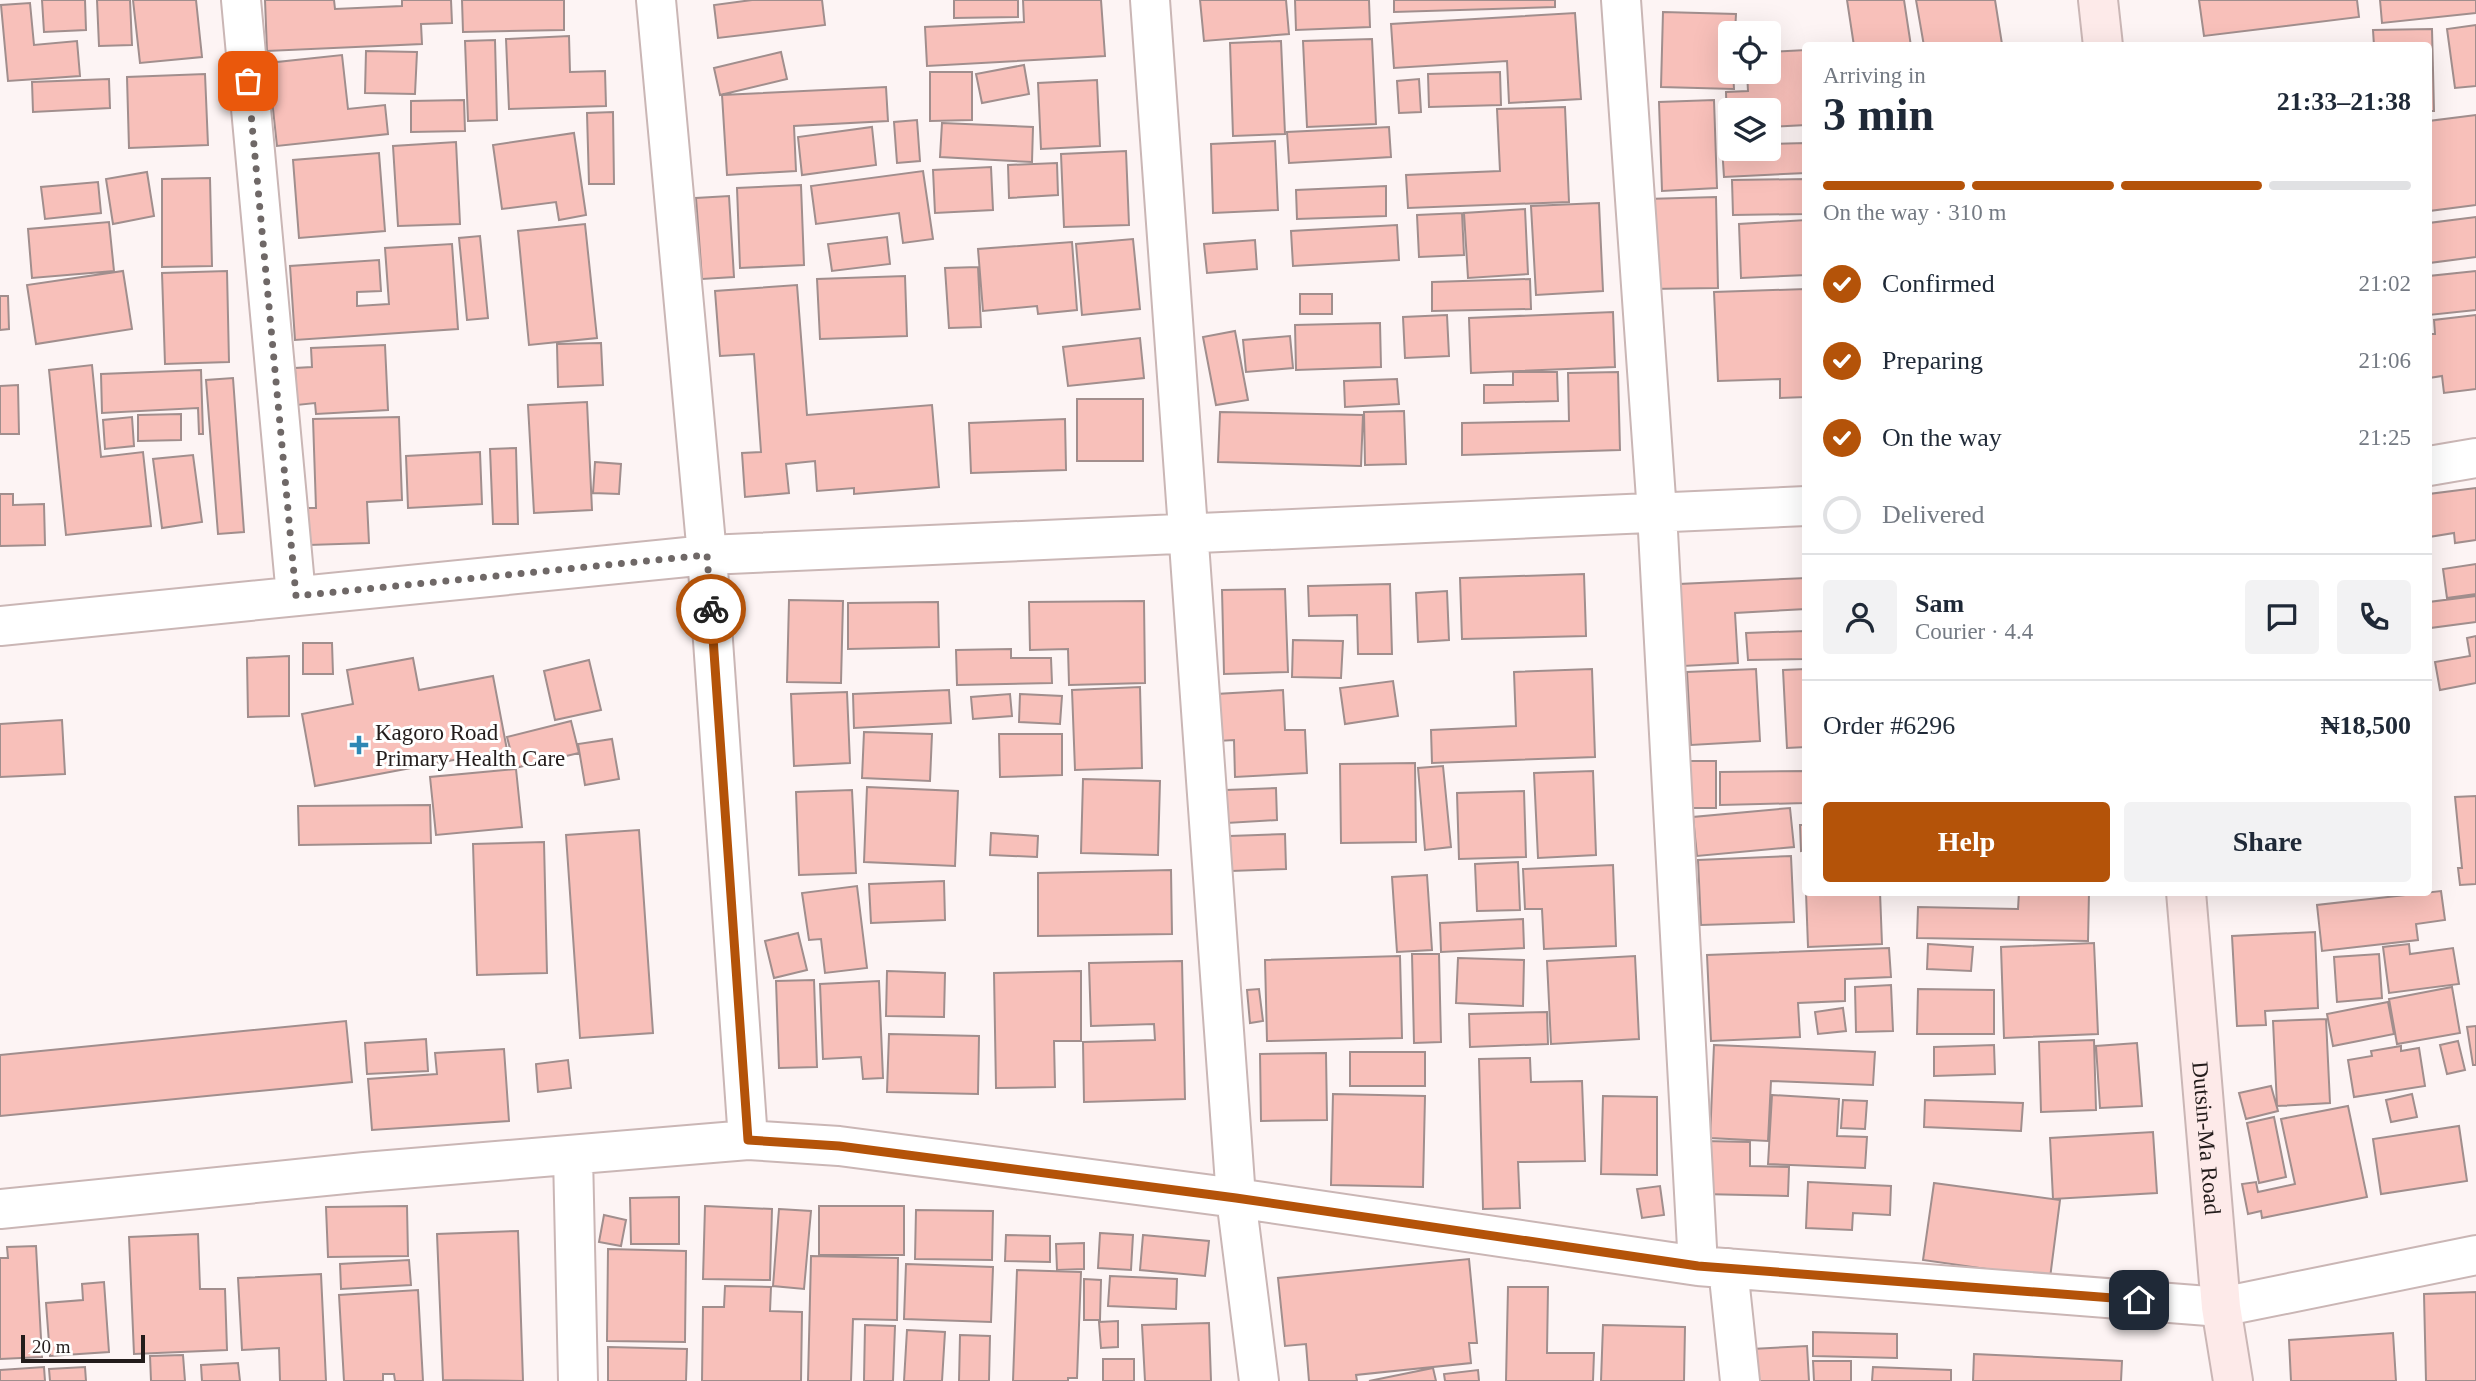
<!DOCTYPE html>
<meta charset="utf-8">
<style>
body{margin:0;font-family:Georgia,serif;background:#f2f2f3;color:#1f2937;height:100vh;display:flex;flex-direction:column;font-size:26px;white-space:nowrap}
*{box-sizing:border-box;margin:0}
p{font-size:23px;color:#747a83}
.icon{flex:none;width:38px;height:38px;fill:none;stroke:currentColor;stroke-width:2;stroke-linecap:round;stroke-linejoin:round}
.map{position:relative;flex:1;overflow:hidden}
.side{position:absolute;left:1802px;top:42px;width:630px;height:854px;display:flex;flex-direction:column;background:#fff;border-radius:7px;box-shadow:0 7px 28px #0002}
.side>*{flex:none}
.controls{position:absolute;left:1718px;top:21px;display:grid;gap:14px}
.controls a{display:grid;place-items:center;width:63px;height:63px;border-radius:7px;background:#fff;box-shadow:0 7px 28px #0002;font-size:35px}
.scale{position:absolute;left:21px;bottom:18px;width:124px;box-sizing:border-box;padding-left:7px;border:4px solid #231c1b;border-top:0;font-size:19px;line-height:24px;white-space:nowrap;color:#231c1b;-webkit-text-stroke:5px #fff;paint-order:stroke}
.pin{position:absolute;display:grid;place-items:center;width:60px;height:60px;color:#fff;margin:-30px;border-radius:14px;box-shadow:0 4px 10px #0006}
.courier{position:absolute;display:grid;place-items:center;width:70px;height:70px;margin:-35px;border:5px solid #b45309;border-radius:50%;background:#fff;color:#222;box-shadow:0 2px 9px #0007}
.overview em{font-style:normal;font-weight:600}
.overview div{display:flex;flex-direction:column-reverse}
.overview{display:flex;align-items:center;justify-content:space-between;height:119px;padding:0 21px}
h1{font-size:46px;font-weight:600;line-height:52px}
.bar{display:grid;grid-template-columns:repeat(4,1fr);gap:10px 7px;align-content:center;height:84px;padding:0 21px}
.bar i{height:9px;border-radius:5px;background:#e0e1e3}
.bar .current{background:#b45309}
.bar p{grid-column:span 4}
.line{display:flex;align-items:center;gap:18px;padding:0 21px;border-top:2px solid #e0e1e3}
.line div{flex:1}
.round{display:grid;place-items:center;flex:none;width:74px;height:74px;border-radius:7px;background:#f2f2f3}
ol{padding:0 21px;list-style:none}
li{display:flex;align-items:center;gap:21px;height:77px}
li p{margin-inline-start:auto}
li .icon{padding:7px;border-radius:50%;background:#b45309;color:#fff;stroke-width:4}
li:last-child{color:#747a83}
li i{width:38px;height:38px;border:4px solid #e0e1e3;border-radius:50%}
.button{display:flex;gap:14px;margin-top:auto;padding:14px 21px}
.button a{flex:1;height:80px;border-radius:7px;background:#b45309;color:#fff;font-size:28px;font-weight:600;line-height:80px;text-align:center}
.button a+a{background:#f2f2f3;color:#1f2937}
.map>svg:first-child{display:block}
</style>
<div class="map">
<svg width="2476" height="1381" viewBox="0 0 2476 1381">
<rect width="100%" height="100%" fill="#fdf4f4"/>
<path fill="#f8c0ba" stroke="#a18e8d" stroke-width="2" d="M42 0H85L86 30 44 32Z
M97 0H130L132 45 99 46Z
M133 0H196L202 57 140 63Z
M265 0H334L335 9 402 6V0H451L452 23 421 24 422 44 267 51Z
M462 0H564V30L463 32Z
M752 0H822L825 25 718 38 714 5Z
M954 0H1018V17L954 18Z
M1023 0H1101L1105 56 927 66 925 27 1024 22Z
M1200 0H1286L1289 34 1204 41Z
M1295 0H1369L1370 27 1296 30Z
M1394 0H1555V7L1394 12Z
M1847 0H1904L1911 46H1854Z
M1916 0H1995L2002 44 1924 46Z
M2199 0H2357L2359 17 2204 36Z
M2380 0H2476V13L2382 23Z
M30 3 34 45 77 41 80 76 8 81 1 5Z
M1663 12 1736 14 1735 33H1731L1734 89 1661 87Z
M1575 13 1581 99 1509 103 1507 61 1394 68 1391 24Z
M2476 25V86L2455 88 2447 29Z
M2432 29 2434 111H2429V46H2374L2373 30Z
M569 36 570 72 605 71 606 106 509 109 506 39Z
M1372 39 1376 124 1307 127 1303 41Z
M495 40 497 120 468 121 465 41Z
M1281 41 1285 134 1233 136 1230 43Z
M1806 50V125L1769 127V110H1731V128H1727L1726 92 1748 91 1747 72H1769V52Z
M366 51 417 52 415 94 365 93Z
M781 52 787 79 720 95 714 68Z
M342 55 348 109 385 105 388 134 277 146 268 63Z
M1024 65 1029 94 982 103 976 74Z
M930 72H972V120L930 121Z
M1500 72 1501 105 1429 107 1428 74Z
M205 74 208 145 129 148 127 77Z
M109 79 110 108 33 112 32 82Z
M1419 79 1421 112 1399 113 1397 81Z
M1097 80 1100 146 1041 149 1038 83Z
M886 87 888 121 794 126 796 171 727 175 722 95Z
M464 100 465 131 411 132V101Z
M1714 100 1717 188 1662 191 1659 102Z
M1565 107 1569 202 1408 208 1406 175 1500 171 1497 109Z
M613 112 614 184H589L587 113Z
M2476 115V205L2429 211V121Z
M917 120 920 161 897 163 894 122Z
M942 123 1033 127 1032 162 940 157Z
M872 127 876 165 802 175 798 137Z
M1389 127 1391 157 1289 163 1287 132Z
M574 133 586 215 559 220 556 202 502 209 493 145Z
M1275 141 1278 210 1213 213 1211 144Z
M456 142 460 224 398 226 393 146Z
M1806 143V173L1724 177 1722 146 1769 149V144Z
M1126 151 1129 225 1064 227 1061 154Z
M379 153 385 231 299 238 293 160Z
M1057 163 1058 195 1009 198 1008 165Z
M991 167 993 210 935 213 933 170Z
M923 171 933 239 903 243 899 213 816 224 811 186Z
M147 172 154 216 113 224 106 179Z
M210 178 212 266 162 267V179Z
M1806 179V214L1733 215 1732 180Z
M98 182 101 213 45 219 41 187Z
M801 185 804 265 740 268 737 188Z
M1386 186V216L1297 219 1296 190Z
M729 196 734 277 702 279 696 198Z
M1716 197 1718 288 1648 289 1646 199Z
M1599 203 1603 291 1536 295 1531 206Z
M1525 209 1528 274 1468 278 1464 213Z
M1462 213 1464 255 1419 257 1417 215Z
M2476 217V257L2429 263V223Z
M1806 220V275L1741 278 1739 224Z
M109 222 114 271 32 278 28 229Z
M585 224 597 338 529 345 518 231Z
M1397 225 1399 260 1293 266 1291 231Z
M480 236 488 318 467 320 459 238Z
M887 237 890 264 832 271 828 244Z
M1133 239 1140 309 1082 315 1076 244Z
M1255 240 1257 269 1207 273 1204 244Z
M1072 242 1077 310 1038 314 1037 306 983 311 978 249Z
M452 244 458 329 295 340 290 266 379 260 381 291 357 292V306L389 304 385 248Z
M978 267 981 327 949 328 945 268Z
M123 271 132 329 36 344 27 285Z
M227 271 229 362 165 364 162 273Z
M2476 271V310L2429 315V276Z
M905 276 907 336 820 339 817 279Z
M1530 279 1531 309 1432 311V282Z
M797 285 807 415 932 405 939 487 854 494V488L817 491 815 461 786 464 789 493 745 497 742 453 761 452 754 354 720 356 715 291Z
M1806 289V397L1780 398V379L1718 381 1714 292Z
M1300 294H1332V314H1300Z
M0 296H8L9 329 0 330Z
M1613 312 1615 367 1471 373 1469 318Z
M1447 315 1449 356 1405 358 1403 317Z
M2476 315V389L2444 393 2442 376 2429 378V334H2435L2434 320Z
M1380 323 1381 367 1296 370 1295 325Z
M1235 331 1248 400 1216 405 1203 337Z
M1290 336 1293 368 1246 372 1243 340Z
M1140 338 1144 378 1068 386 1063 347Z
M601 343 603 385 558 387 557 344Z
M385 345 388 410 316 414 315 403 297 405 295 368 312 367 311 348Z
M92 365 101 457 143 452 151 526 66 535 49 370Z
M201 370 203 434H199L198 408 102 413 101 374Z
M1513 372H1557L1558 401 1484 403V385H1513Z
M1618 372 1620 450 1462 455V423L1569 421 1568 373Z
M233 378 244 532 218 534 206 380Z
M1397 379 1399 404 1345 407 1344 381Z
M18 385 19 434H0V386Z
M1077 399H1143V461H1077Z
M587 402 592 510 534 513 528 405Z
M1404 411 1406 464 1365 465 1364 412Z
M1220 412 1363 415 1361 466 1218 462Z
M181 414V440L138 441V415Z
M132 417 134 446 105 449 103 420Z
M399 417 402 500 367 502 369 543 309 545 307 508H316L313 419Z
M1065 419 1066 470 971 473 969 423Z
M516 448 518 524H493L490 449Z
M480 452 482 504 408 508 406 456Z
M193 455 202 522 162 528 153 459Z
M595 462 621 464 619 494 593 493Z
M2476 488V540L2455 543 2454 533 2429 537V494Z
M0 494H13V505L44 504 45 545 0 546Z
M2476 564V594L2447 598 2443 569Z
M1584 574 1586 636 1462 639 1460 578Z
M1806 578V609L1735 613 1738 663 1683 666 1679 584Z
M1390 584 1392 654H1358L1357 615 1309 616 1308 586Z
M1285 589 1288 672 1224 674 1222 590Z
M1447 591 1449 640 1418 642 1416 593Z
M2476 596V622L2430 628 2429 602Z
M789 600 843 601 841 683 787 682Z
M1144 601 1145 683 1069 685 1068 649 1030 650 1029 602Z
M938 602 939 647 848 649V603Z
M1806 631V659L1748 660 1746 633Z
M2476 636V683L2440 690 2435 662 2470 656 2467 638Z
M1293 640 1343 641 1341 678 1292 677Z
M303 643H332L333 674H303Z
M1011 649V658H1051L1052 683 957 685 956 650Z
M289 656V716L248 717 247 658Z
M413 658 419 690 493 676 507 750 315 786 302 714 353 704 347 670Z
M589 660 601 710 555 720 544 671Z
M1592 669 1595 757 1432 763 1431 730 1516 726 1514 672Z
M1756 669 1760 741 1691 745 1687 672Z
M1806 669V747L1787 748 1783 670Z
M1393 681 1398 716 1345 724 1340 688Z
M1140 687 1142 768 1075 770 1072 690Z
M949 690 951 723 854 728 853 694Z
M1283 690 1285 730H1305L1307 773 1235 777 1234 740 1218 741 1216 694Z
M847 692 850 763 794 766 791 694Z
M1010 694 1012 716 973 719 971 697Z
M1020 694 1062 696 1060 724 1019 722Z
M62 720 65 774 0 777V724Z
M571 721 579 753 515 768 507 737Z
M864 732 932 734 930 781 862 778Z
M999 734H1062V775L1000 777Z
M612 739 619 779 585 785 578 744Z
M1680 761H1716V808H1681Z
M1415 763 1416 842 1341 843 1340 764Z
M1443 766 1451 847 1425 850 1418 768Z
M516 769 522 827 436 835 430 777Z
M1593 771 1596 855 1538 858 1534 773Z
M1806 771V803L1720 805V772Z
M1083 779 1160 781 1158 855 1081 853Z
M867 787 958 791 955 866 864 862Z
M1276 788 1277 820 1227 823 1226 790Z
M852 790 856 873 799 875 796 792Z
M1524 791 1526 857 1459 859 1457 793Z
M2476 796V884L2460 885 2458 868H2462L2455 797Z
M430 805 431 843 299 845 298 806Z
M1790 808 1794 847 1697 856 1693 817Z
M1800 825H1806V850L1801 851Z
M639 830 653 1033 580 1038 566 835Z
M991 833 1038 836 1037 857 990 855Z
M1285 834 1286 869 1231 871 1230 836Z
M544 842 547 973 477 975 473 844Z
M1791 856 1794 922 1701 925 1698 860Z
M1518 862 1520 910 1477 911 1475 864Z
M1613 865 1616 946 1544 949 1542 909H1525L1523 869Z
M1171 870 1172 934 1038 936V873Z
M1427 875 1432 950 1397 952 1392 877Z
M944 881 945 920 871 923 869 884Z
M857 886 867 968 825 973 821 939 809 940 802 893Z
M2441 891 2445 920 2416 924 2418 940 2322 951 2317 905Z
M1806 892H1880L1882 944 1808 947Z
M2019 892H2089L2088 941 1917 938 1918 907 2018 909Z
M1523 919 1524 948 1441 952 1440 923Z
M2315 932 2318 1008 2265 1011 2266 1025 2237 1026 2232 936Z
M798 933 807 970 774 978 765 941Z
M2094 943 2098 1034 2004 1038 2001 947Z
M1928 944 1973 947 1971 971 1927 969Z
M2409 944 2410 954 2453 948 2459 984 2389 993 2383 947Z
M1889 948 1891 977 1845 979V1001L1798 1003 1800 1037 1711 1041 1707 955Z
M1412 954H1439L1441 1042 1414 1043Z
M2379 954 2382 998 2337 1002 2334 957Z
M1400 956 1402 1038 1267 1041 1265 960Z
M1635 956 1639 1039 1551 1044 1547 961Z
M1458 958 1524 960 1523 1006 1456 1003Z
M1182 961 1185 1099 1084 1102 1083 1042 1155 1040 1154 1024 1091 1026 1089 963Z
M887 971 945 973 944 1017 886 1016Z
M1081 971V1041H1054L1055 1087 996 1088 994 973Z
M814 980 817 1067 779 1068 776 981Z
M879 981 883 1078 863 1079 861 1057 823 1059 820 984Z
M1891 985 1893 1031 1856 1032 1855 987Z
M2452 987 2460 1033 2397 1044 2389 999Z
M1259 989 1263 1021 1250 1023 1247 990Z
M1918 989 1994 990V1034H1917Z
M2388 1002 2394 1034 2333 1046 2327 1014Z
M1843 1008 1846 1031 1818 1034 1815 1012Z
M1547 1012 1548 1044 1470 1047 1469 1014Z
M2326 1019 2330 1103 2277 1106 2273 1021Z
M346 1021 352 1082 0 1116V1055Z
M2476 1026V1065H2473L2467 1027Z
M889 1034 979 1036 978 1094 887 1092Z
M426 1039 428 1071 367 1074 365 1043Z
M2094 1040 2096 1110 2041 1112 2039 1042Z
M2458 1041 2465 1070 2447 1074 2440 1045Z
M2137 1043 2142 1106 2100 1108 2096 1046Z
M1714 1045 1875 1052 1873 1085 1771 1081 1768 1141 1710 1138Z
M1994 1045 1995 1074 1934 1076V1047Z
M2401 1046V1051L2419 1048 2425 1086 2354 1097 2348 1060 2372 1056 2371 1051Z
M504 1049 509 1121 372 1130 368 1079 437 1074 435 1053Z
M1350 1052H1425V1086H1350Z
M1326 1053 1327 1120 1261 1121 1260 1054Z
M1530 1058 1531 1082 1582 1081 1585 1161 1518 1162 1520 1208 1483 1209 1479 1059Z
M568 1060 571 1088 538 1092 536 1064Z
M2271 1086 2278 1111 2246 1119 2239 1093Z
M1333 1094 1425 1096 1423 1187 1331 1185Z
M2412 1094 2417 1117 2391 1122 2386 1100Z
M1772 1095 1839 1099 1837 1136 1867 1137 1865 1168 1768 1164Z
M1603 1096 1657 1097V1175L1601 1174Z
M1843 1100 1867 1101 1865 1129 1841 1128Z
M1925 1100 2023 1103 2021 1131 1924 1127Z
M2348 1106 2367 1197 2262 1218 2261 1211 2248 1214 2242 1184 2256 1182 2258 1192 2295 1184 2281 1119Z
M2274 1117 2286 1177 2259 1183 2247 1123Z
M2459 1126 2467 1181 2381 1194 2373 1139Z
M2153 1132 2157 1193 2053 1199 2050 1138Z
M1704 1141 1750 1142V1166L1789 1167 1788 1196 1702 1194Z
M1808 1182 1891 1186 1890 1215 1853 1213 1852 1230 1806 1228Z
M1934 1183 2060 1200 2050 1278 1923 1260Z
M1660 1186 1664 1215 1642 1218 1637 1189Z
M679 1197V1244H631L630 1198Z
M407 1206 408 1256 328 1257 326 1207Z
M705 1206 772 1209 770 1280 703 1279Z
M819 1206H904V1255H819Z
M779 1209 811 1211 804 1289 773 1286Z
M916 1210 993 1211 992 1260 915 1259Z
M604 1215 626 1220 621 1246 599 1242Z
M518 1231 523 1381 443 1380 437 1234Z
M1100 1233 1133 1235 1131 1270 1098 1268Z
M198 1234 200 1289H225L227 1350 134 1354 129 1237Z
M1006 1235 1050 1236V1262L1005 1261Z
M1143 1235 1209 1241 1205 1276 1140 1270Z
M1084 1243V1269L1057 1270 1056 1244Z
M36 1246 42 1357 0 1359V1258H8L7 1247Z
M608 1249 686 1251 685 1342 607 1341Z
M811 1256 898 1258 897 1320 853 1319 851 1381H808Z
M1469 1259 1477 1343H1469L1471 1363 1356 1375 1357 1381H1309L1306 1344 1285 1346 1278 1278Z
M409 1260 411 1285 341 1289 340 1264Z
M906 1264 993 1267 991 1322 904 1319Z
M1017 1270 1081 1272 1077 1378H1068V1381H1013Z
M321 1274 326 1381H280L279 1348 242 1350 238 1278Z
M1110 1276 1177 1279 1176 1309 1108 1306Z
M1084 1279 1101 1280 1100 1320H1084Z
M104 1282 109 1352 50 1356 46 1303 83 1300 82 1284Z
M725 1286 771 1287 770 1311 802 1312 801 1381H702L703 1307H724Z
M1508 1287H1548L1547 1353H1594L1593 1381H1506Z
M418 1290 423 1381H395L394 1374H383V1381H344L339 1295Z
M2476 1292V1381H2426L2424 1294Z
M1118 1321V1347L1101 1348 1099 1322Z
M1209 1323 1211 1381H1145L1142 1325Z
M865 1325 895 1326 893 1381H864Z
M1603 1325 1685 1327 1684 1381H1601Z
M907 1330 945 1332 942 1381H904Z
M1813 1332 1897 1334V1358L1813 1356Z
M2393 1333 2396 1381H2291L2289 1340Z
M960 1335 990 1336 989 1381H959Z
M1807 1346 1809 1381H1753L1752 1349Z
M608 1347 687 1349 686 1381H608Z
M1974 1354 2122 1361 2121 1381H1973Z
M183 1355 185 1381H151L150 1356Z
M1103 1359H1134V1381H1103Z
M1813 1361H1851V1381H1814Z
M238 1363 240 1381H202L201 1365Z
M44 1367 45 1381H0V1370Z
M85 1367 86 1381H50L49 1369Z
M1873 1367 1951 1370V1381H1872Z
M1433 1368 1436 1381H1369Z
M1478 1370 1479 1381H1445L1444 1374Z"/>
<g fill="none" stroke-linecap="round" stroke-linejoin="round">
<g stroke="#cab6b5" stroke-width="42">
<path id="street" d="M241 0 296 596
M656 0 707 555 748 1140
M1150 0 1236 1198 1259 1381
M1621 0 1657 513 1698 1266
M2429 466 2476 458
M0 626 707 555 1806 506
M573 1155 578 1381
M0 1209 365 1172 748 1140 839 1146 1236 1198 1698 1266 2221 1307 2476 1255
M1728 1268 1740 1381"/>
</g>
<g stroke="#cab6b5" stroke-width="42">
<g id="secondary">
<path d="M2098 0 2103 46"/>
<path id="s1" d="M2186 892 2221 1307 2233 1381"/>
</g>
</g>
<use href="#street" stroke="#fff" stroke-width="38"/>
<use href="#secondary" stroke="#fdeae9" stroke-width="38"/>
</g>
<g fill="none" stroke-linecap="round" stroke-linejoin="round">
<path stroke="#6f6867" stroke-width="7" stroke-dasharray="0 12.6" d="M248 81 296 596 707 555 711 609"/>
<path stroke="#b45309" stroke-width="9" d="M711 609 748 1140 839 1146 1236 1198 1698 1266 2139 1300"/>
</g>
<path fill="#2d88b5" stroke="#fff" stroke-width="2.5" d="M355.5 734.5h7v7h7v7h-7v7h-7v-7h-7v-7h7z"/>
<g text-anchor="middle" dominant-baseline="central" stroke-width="6" stroke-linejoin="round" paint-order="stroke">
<g font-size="23" fill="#231c1b" stroke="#fff" text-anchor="start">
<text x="375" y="732">Kagoro Road<tspan x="375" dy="26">Primary Health Care</tspan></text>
</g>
<g font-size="23" fill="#231c1b" stroke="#fff">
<text stroke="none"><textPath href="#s1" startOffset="247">Dutsin-Ma Road</textPath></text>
</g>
</g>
</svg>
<div class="controls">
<a><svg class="icon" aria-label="locate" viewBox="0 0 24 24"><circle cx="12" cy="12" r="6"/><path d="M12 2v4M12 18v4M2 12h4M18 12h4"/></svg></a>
<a><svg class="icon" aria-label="layers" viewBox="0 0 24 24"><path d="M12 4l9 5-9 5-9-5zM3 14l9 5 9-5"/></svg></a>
</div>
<div class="scale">20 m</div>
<div class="pin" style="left:248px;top:81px;background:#ea580c"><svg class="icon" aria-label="bag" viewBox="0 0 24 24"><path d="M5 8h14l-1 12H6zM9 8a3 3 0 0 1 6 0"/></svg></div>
<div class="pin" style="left:2139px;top:1300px;background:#1f2937"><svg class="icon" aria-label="home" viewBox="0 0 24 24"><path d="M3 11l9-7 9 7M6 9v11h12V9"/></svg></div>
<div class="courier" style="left:711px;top:609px"><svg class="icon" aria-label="bike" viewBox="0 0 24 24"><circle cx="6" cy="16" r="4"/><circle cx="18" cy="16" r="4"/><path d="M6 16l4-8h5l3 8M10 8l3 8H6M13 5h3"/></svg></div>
<section class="side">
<div class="overview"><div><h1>3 min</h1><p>Arriving in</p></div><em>21:33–21:38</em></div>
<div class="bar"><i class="current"></i><i class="current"></i><i class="current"></i><i></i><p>On the way · 310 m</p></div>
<ol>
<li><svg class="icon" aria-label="check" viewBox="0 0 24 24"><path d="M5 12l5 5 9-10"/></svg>Confirmed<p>21:02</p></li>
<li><svg class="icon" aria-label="check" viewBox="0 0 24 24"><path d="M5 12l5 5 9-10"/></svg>Preparing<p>21:06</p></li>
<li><svg class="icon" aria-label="check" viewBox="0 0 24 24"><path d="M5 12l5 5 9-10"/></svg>On the way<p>21:25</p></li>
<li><i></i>Delivered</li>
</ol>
<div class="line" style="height:126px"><a class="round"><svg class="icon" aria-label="person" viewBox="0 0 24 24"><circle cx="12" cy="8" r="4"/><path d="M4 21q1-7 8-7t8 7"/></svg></a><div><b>Sam</b><p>Courier · 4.4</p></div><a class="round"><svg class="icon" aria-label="chat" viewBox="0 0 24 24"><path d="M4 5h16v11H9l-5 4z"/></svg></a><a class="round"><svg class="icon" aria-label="phone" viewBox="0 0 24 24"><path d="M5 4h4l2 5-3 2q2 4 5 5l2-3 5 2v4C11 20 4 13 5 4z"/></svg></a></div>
<div class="line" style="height:91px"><div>Order #6296</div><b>₦18,500</b></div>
<div class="button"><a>Help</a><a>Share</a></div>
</section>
</div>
